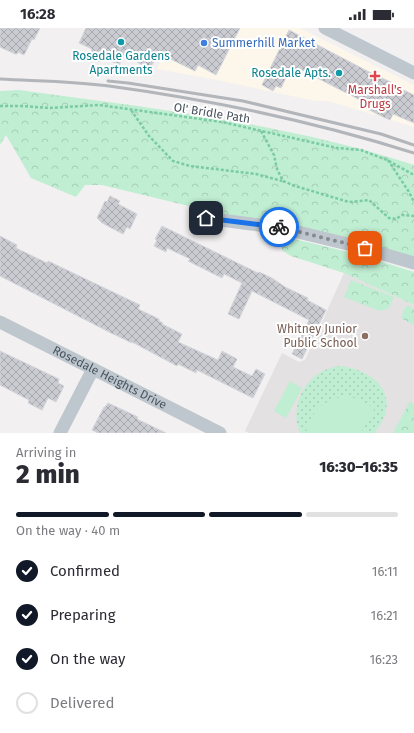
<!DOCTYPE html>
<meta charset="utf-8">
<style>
body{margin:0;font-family:"Fira Sans",sans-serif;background:#f2f2f3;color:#2b2b33;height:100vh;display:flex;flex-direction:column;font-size:15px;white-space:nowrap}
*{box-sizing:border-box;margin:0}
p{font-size:13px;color:#7c7c81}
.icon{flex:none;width:22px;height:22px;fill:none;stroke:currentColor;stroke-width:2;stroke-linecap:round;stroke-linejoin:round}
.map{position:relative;height:405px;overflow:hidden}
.drawer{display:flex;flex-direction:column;background:#fff;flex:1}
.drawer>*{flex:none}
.pin{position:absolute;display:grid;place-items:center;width:34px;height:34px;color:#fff;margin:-17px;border-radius:8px;box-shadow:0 2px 6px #0006}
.courier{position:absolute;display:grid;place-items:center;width:40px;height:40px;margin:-20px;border:3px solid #1a73e8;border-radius:50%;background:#fff;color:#222;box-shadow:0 1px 5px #0007}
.summary em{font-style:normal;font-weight:800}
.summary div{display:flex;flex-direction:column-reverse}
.summary{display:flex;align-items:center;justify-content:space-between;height:68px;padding:0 16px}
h1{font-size:26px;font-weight:800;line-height:30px}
.bar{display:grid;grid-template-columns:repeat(4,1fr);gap:6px 4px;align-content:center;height:48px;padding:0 16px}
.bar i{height:5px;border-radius:3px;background:#e1e1e2}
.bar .on{background:#111827}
.bar p{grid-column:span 4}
ol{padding:0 16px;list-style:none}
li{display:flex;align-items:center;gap:12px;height:44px}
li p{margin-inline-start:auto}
li .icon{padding:4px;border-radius:50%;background:#111827;color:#fff;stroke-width:4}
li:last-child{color:#7c7c81}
li i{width:22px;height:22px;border:2px solid #e1e1e2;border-radius:50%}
.status{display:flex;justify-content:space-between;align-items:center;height:28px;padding:0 20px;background:#fff;direction:ltr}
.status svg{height:11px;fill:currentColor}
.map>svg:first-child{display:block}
</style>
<div class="status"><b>16:28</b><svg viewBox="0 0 49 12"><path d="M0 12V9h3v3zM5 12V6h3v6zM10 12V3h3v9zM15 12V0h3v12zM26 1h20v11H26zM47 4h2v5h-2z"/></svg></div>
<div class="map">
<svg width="414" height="405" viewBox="0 0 414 405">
<defs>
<pattern id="grass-dots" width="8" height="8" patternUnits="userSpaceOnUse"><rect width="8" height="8" fill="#c0eed2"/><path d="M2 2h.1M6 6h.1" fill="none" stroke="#a6ceb7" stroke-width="1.8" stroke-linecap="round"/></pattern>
<pattern id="forest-crowns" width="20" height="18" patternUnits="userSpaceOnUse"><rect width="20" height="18" fill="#c0eed2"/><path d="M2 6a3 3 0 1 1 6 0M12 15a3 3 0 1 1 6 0" fill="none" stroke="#a6ceb7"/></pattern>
<pattern id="building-cross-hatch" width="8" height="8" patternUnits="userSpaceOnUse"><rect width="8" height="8" fill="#caccd2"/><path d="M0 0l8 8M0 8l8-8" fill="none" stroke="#a6a8ae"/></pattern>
</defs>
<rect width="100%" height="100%" fill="#f2f0f0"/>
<path fill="#fcf7ea" d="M177 0H300L414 57V99L328 73H315L217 52 157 41Z"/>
<path fill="#e3e1e2" d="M344 245 414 277V405H249L245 403 282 325 299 334 305 332Z"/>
<path fill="url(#grass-dots)" d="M341 338C364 341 391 355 386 383 385 390 379 398 375 405H300C288 376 308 340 341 338Z"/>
<path fill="url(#forest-crowns)" d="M19 62C151 80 286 95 414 137V230L215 186 197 180 102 157H85L76 169 31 150 6 107 0 117V63Z
M290 210 361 227 414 244V277L344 245 291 228 283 223 281 219 283 214Z
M351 252 394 269 389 280 380 283 344 269Z
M408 277 414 281V297L401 290 404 281Z
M410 373 414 377V405H393Z"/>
<path fill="#c0eed2" d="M290 353 302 360 286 390 274 383Z
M345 368 358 371 375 380 361 405H314L305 401C317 379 321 374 345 368Z"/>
<path fill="url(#building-cross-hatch)" stroke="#d4d6db" d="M0 0H40L34 12 32 11 24 27 18 24 17 26H15L0 19Z
M86 0H240L216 47 198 37 195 43 158 25 150 41 124 27 119 37 103 29 101 34 91 29 93 25 91 24 92 21 79 15Z
M289 2 373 46 393 55V57L414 67V95L393 86 390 92 379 87 362 78 363 76 361 75 362 73 298 40 295 46 289 43 281 60 276 58 273 63 262 57Z
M110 168 120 173 118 176 137 186 130 201 127 199 123 206 102 195 97 190 105 173 107 174Z
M162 198 258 245 259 244 272 250 285 259 308 270 307 272 326 282 302 331 292 326 309 292 252 263 239 291 228 286 242 255 224 246 222 250 188 233 190 231 167 220 166 224 154 218 157 212 155 211Z
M0 208 17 217 16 220 47 235 48 233 140 277 138 281 159 291V293L163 295 162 296 182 306 178 314 218 332 222 323 237 331 233 339 252 348 256 341 265 346 253 370 197 342 196 345 178 336 177 338 132 314V315L109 304 0 248Z
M0 323 59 351 58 355 64 358 56 374 48 370 42 382 28 375 29 372 0 357Z
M108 375 138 389 137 391 166 405H98L92 402 104 379H105Z"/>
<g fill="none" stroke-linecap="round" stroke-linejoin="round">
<path stroke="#79cba3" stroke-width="2.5" stroke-dasharray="3 2" stroke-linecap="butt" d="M0 78H21L50 80 99 77 222 94 337 120 361 122 387 132 414 147
M131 82 149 108 173 133 190 138 256 146 282 153
M261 103 274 127 277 141 283 153 295 158 349 174 369 172 389 190 396 191 402 187 414 188
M388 132 409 164 414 174"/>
<g stroke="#bec7ce" stroke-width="13">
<path d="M325 0 414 45"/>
<path d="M206 190 281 200 352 217 414 235"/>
<path id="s1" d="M0 294 220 405"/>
<path d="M60 405 93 341"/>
</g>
<path stroke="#b2b5ba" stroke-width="3" d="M0 51C36 53 73 53 109 58 212 72 315 94 414 125
M108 53 128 55 243 73 381 106 414 117"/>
</g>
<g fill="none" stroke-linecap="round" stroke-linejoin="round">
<path stroke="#848a90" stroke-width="4" stroke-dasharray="0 7.2" d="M279 199 365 220"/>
<path stroke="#1a73e8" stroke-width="5" d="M206 190 279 199"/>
</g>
<g fill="#0f9aa8" stroke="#fff" stroke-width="1.5">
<circle cx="121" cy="14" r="4"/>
<circle cx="339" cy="45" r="4"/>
</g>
<circle fill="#3f7fe0" stroke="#fff" stroke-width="1.5" cx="204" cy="15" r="4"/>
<path fill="#e0444e" stroke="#fff" stroke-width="1.5" d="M373 42h4v4h4v4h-4v4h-4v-4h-4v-4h4z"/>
<circle fill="#8d6e63" stroke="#fff" stroke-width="1.5" cx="365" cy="308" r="4"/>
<g text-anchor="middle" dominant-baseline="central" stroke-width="4" stroke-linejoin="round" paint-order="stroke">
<g font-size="12" fill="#366cbe" stroke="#fff" text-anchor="start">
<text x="212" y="15">Summerhill Market</text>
</g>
<g font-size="12" fill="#0d838f" stroke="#fff">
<text x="121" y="28">Rosedale Gardens<tspan x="121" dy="14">Apartments</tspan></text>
<text x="331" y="45" text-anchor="end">Rosedale Apts.</text>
</g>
<g font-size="12" fill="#be3a42" stroke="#fff">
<text x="375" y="62">Marshall's<tspan x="375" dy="14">Drugs</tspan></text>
</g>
<g font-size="12" fill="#48535d" stroke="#fff">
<text transform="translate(212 85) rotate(9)">Ol' Bridle Path</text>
<text stroke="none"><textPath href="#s1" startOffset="123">Rosedale Heights Drive</textPath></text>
</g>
<g font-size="12" fill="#785e54" stroke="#fff" text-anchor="end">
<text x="357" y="301">Whitney Junior<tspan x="357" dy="14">Public School</tspan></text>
</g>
</g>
</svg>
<div class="pin" style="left:365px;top:220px;background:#ea580c"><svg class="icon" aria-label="bag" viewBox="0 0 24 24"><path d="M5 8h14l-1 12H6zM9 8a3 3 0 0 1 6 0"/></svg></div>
<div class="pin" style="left:206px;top:190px;background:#1f2937"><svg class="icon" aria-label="home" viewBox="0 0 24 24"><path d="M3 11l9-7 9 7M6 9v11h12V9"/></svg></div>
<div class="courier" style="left:279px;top:199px"><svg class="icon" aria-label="bike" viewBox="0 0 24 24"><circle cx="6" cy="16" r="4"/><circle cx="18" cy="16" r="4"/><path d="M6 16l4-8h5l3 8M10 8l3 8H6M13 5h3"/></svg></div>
</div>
<section class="drawer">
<div class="summary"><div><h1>2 min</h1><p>Arriving in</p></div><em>16:30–16:35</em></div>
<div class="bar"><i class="on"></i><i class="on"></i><i class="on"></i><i></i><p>On the way · 40 m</p></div>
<ol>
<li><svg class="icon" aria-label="check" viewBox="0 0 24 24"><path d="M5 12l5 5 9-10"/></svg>Confirmed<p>16:11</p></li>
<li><svg class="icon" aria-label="check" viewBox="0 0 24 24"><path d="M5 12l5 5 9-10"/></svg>Preparing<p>16:21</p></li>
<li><svg class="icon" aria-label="check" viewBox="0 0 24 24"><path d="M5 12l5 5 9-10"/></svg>On the way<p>16:23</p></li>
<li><i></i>Delivered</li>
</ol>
</section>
